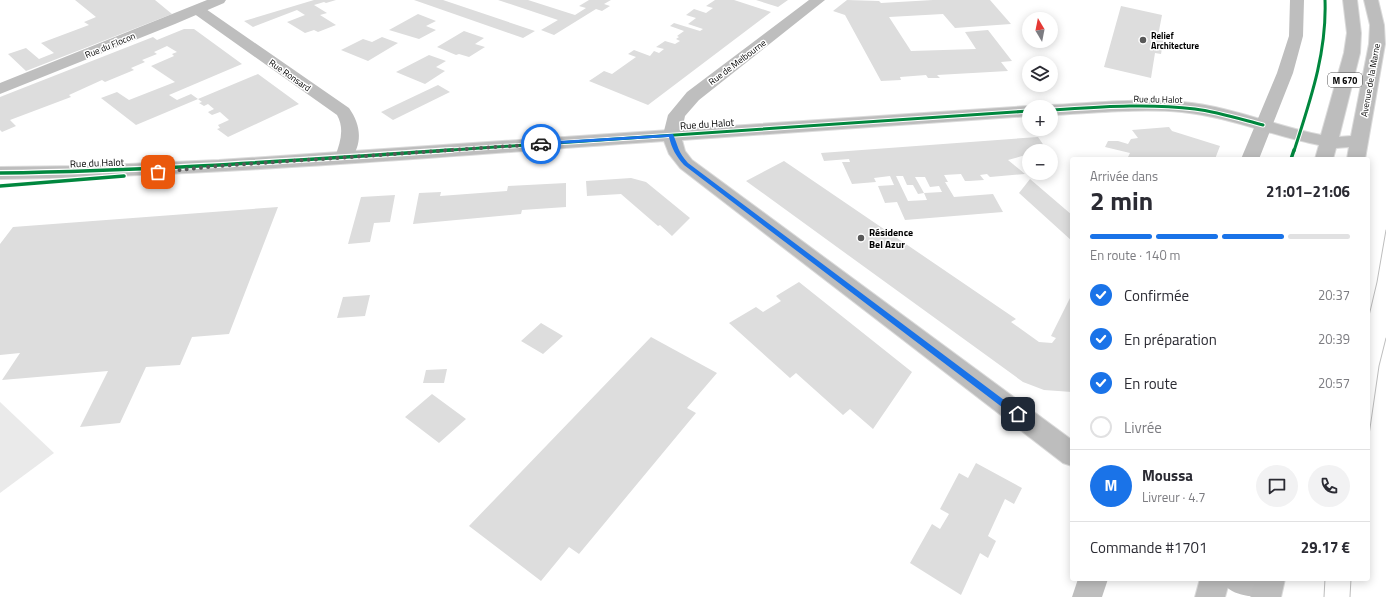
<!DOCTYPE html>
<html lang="fr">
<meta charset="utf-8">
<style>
body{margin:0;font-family:"Titillium Web",sans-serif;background:#f2f2f3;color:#2b2b33;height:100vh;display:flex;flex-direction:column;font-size:15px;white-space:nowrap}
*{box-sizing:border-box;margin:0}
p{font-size:13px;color:#7c7c81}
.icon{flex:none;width:22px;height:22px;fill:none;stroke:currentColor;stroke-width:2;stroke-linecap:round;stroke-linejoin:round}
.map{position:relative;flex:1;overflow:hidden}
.panel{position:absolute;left:1070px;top:157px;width:300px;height:424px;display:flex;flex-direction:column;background:#fff;border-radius:4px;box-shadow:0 2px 10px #0003}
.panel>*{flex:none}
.needle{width:26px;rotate:350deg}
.tools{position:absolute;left:1022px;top:12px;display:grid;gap:8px}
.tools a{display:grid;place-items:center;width:36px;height:36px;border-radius:50%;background:#fff;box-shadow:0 2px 10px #0003;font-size:20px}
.pin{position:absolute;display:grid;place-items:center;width:34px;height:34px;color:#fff;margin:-17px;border-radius:8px;box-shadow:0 2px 6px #0006}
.courier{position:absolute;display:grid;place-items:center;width:40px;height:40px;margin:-20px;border:3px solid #1a73e8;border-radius:50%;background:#fff;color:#222;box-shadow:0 1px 5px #0007}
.summary em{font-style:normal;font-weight:700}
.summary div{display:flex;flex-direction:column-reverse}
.summary{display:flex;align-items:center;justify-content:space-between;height:68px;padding:0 20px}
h1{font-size:26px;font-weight:700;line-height:30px}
.bar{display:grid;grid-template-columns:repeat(4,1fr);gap:6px 4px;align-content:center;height:48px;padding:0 20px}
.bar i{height:5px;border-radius:3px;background:#e1e1e2}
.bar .selected{background:#1a73e8}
.bar p{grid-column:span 4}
.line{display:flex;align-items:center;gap:10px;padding:0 20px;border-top:1px solid #e1e1e2}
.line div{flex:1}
.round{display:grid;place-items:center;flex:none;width:42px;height:42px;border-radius:21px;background:#f2f2f3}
ol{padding:0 20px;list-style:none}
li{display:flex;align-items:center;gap:12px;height:44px}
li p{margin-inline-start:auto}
li .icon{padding:4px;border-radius:50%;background:#1a73e8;color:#fff;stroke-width:4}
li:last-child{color:#7c7c81}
li i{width:22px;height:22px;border:2px solid #e1e1e2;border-radius:50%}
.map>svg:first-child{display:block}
</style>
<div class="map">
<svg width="1386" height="597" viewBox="0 0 1386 597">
<rect width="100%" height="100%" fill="#fff"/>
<path fill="#eaeaea" d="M0 402 54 453 0 493Z"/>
<path fill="#ddd" fill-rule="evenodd" d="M75 0H155L172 14 26 71 8 54 26 48 39 59 54 53 41 43 89 25 84 22 96 17Z
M314 0H336L326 3 324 2 314 5 327 13 320 15 336 25 318 32 314 30 305 33 287 22 305 15 297 10 253 27 244 21Z
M414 0H443L535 31 523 38Z
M498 0H528L575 15 586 8 579 6 589 0H611L604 4 610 6 602 11 596 9 554 35 541 30 558 20Z
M715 0H734L771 12 648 105 589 81 604 71 612 74 636 57 628 54 634 50 650 56 654 51 659 53 664 49 656 47 665 41 675 44 680 41 676 39 679 37 677 36 684 31 670 26 674 23 700 31 703 29 688 24 696 18 686 15 694 9 706 13 713 8 706 6Z
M756 0H788L778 7Z
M847 0 879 1 881 3 933 0H990L1011 24 955 28 943 14 889 17 911 51 976 49 965 32 988 30 1012 61 1001 62 1008 71 937 75 940 78H928L926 75 900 77 901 80 881 81 845 15 833 11Z
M1121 6 1162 15 1158 36 1164 37 1161 54 1155 53 1151 78 1104 67Z
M418 14 436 21 426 26 436 30 419 39 389 30Z
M184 29H194L242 64 169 95 177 100 191 94 198 99 258 74 299 104 228 137 217 129 220 128 218 125 229 120 220 112 212 115 209 113 208 112 214 109 208 104 204 106 199 103 202 102 198 99 136 125 101 98 117 92 129 100 175 82 151 66 174 56 172 54 177 52 167 46 154 52 157 54 142 60 145 62 131 68 134 70 105 82 102 80 69 95 71 97 10 120 16 126 2 132 0 130V97L153 37 157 40Z
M464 31 484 38 475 44 485 47 469 57 459 54 456 55 437 47Z
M382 37 398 43 368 61 341 50 363 39 372 42Z
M429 55 446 61 436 67 445 71 425 84 396 72Z
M438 85 450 92 393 120 381 112Z
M1169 127 1172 131 1220 146 1215 159H1127L1130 153 1105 147 1108 141H1118L1128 144 1131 139 1138 138 1132 130Z
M1038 137 1047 150 1029 151V154L1008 160 1025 174 990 177 987 174 980 175 984 180 969 181H965L961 174 944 175 948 182H945L954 197 993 194 1003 212 905 220 897 202 885 203 878 186 894 185 890 176 874 178 876 182 852 184 842 162H850L849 159 824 161 821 153ZM896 176H903L907 185H913L918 194 924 193 927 200 908 201ZM915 177H925L930 187 939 186 942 192 924 193Z
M784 161 1016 319 1011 322 1039 342 1052 343 1056 338 1051 336 1072 294V392L1044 390 1023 382 746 181Z
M631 178 646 182 690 218 672 236 660 225 658 226 621 194 587 196 586 181Z
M1030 179 1072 215V241L1019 193Z
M566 183V207L522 210 521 214 413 224 419 193 441 192 440 196 507 191 508 186Z
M395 195 390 222 374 223 370 242 348 244 361 197Z
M278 207 229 334 192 337 180 365 146 367 120 423 80 427 108 371 2 380 20 353 0 355V244L13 227Z
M799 282 912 372 873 429 850 409 843 415 796 373 790 378 729 323 756 307 763 312 781 301 776 296Z
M370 295 365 316 337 318 343 297Z
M541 323 563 336 543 354 521 341Z
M651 337 717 373 687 408 696 413 579 554 569 547 541 581 469 526Z
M447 369 444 383H423L426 370Z
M432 394 466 419 439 443 405 417Z
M976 463 1022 488 1014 504 1005 499 988 536 996 541 988 558 980 553 961 595 910 563 932 524 940 529 949 514 940 509 959 473 968 478Z"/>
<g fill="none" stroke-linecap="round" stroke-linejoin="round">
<g stroke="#dbdbdb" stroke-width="2">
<path id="primary" d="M1343 0H1357L1361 33 1360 53 1339 137 1351 136 1369 44 1370 25 1364 0H1378L1384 25 1385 44 1365 159H1347L1349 147 1336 148 1333 159H1315L1319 145C1273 136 1229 117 1182 112 1139 108 1094 113 1051 115V107H1045L1051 105C1094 103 1139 98 1182 102 1230 106 1275 126 1321 135L1344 53 1347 33Z
M1029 106 1033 107H1029V116L682 140 685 151 692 160 1072 440V466L1063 463 680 168 669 154 664 141C443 156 222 176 0 179V167L83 166 219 160Z
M1200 579H1230L1225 597H1195Z
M1255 579H1285L1281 597H1251Z"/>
</g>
<path fill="#bebebe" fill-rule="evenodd" d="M809 0H825L699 100 685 116 681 135 678 139 672 140 666 139 663 135 668 115 687 92Z
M198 6 203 7 349 108C361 125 363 143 350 161L344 162 338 161 335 157C340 143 345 129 337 115L193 13 191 10 193 7Z"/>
<path fill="#bebebe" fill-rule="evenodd" d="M207 0H226L224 3 175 24 0 94V83Z
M1290 0H1304L1303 36 1293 73 1259 159H1241L1277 73 1289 36Z
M1078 579H1108L1102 597H1072Z
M1220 579H1260L1270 586 1274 597C1250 597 1231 597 1220 579Z"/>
<use href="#primary" fill="#bdbdbd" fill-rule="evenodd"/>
<path stroke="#bdbdbd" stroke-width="1" d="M1368 320 1377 282 1386 230
M1368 442 1379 366 1386 338
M1324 597 1325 579
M1350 597 1351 579"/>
<g stroke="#fff" stroke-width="5">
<path id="cycleway-far1" d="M1051 110C1099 107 1147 103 1195 109 1218 112 1240 119 1263 125
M437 151 1029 111
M1294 151C1310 101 1327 53 1325 0"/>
</g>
<g stroke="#fff" stroke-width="6">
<path id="cycleway" d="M1291 159 1294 150
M0 173C151 171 301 160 451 150
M0 186 124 176"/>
</g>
<use href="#cycleway-far1" stroke="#00873e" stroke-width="3"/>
<use href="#cycleway" stroke="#00873e" stroke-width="3.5"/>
</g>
<path fill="#1a73e8" d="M673 134C678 146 678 152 688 163L1020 412V417H1015L684 165C676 156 672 149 669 137L541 145 539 144 541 142Z"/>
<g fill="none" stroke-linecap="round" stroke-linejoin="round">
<path stroke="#595959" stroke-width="4" stroke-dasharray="0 7.2" d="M158 172 219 166 541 144"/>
</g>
<g fill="#595959" stroke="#fff" stroke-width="1.5">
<circle cx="1143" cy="40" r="4"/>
<circle cx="861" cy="238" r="4"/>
</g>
<g text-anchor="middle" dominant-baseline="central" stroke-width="3" stroke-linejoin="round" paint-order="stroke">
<g font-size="9" font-weight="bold" fill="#000" stroke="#fff" text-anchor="start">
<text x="1151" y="35">Relief<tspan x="1151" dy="10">Architecture</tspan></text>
</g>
<g font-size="9" fill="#000" stroke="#fff">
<text transform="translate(110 45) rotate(-22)">Rue du Flocon</text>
<text transform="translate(737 62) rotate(-37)">Rue de Melbourne</text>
<text transform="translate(290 75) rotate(35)">Rue Ronsard</text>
<text transform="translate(1370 80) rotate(-80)">Avenue de la Marne</text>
<text transform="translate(1158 99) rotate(1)">Rue du Halot</text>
</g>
<rect fill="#fff" stroke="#4c4c4c" stroke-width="1" x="1328" y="73" width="34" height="14" rx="3"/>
<g font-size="9" font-weight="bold" fill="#000">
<text x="1345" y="80">M 670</text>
</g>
<g font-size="10" fill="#000" stroke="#fff">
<text transform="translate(707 124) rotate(-4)">Rue du Halot</text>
<text transform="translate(97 163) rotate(-2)">Rue du Halot</text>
</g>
<g font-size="10" font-weight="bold" fill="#000" stroke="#fff" text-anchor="start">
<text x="869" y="232">Résidence<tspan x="869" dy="12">Bel Azur</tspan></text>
</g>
</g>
</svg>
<div class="tools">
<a><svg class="needle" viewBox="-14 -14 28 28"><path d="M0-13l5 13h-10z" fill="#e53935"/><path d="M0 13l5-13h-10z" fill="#7c7c81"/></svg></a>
<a><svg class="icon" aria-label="layers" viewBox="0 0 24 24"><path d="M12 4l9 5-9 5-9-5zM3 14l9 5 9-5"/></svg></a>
<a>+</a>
<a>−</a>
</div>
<div class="pin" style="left:158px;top:172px;background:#ea580c"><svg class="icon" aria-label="bag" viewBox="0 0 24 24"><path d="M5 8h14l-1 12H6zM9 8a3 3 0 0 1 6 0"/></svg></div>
<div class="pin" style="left:1018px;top:414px;background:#1f2937"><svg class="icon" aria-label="home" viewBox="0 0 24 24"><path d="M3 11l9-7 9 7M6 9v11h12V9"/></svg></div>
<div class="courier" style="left:541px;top:144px"><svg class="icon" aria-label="car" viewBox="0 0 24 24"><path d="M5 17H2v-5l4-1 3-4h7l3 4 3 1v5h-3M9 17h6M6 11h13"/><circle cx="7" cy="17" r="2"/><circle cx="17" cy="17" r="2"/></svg></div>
<section class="panel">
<div class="summary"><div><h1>2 min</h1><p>Arrivée dans</p></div><em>21:01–21:06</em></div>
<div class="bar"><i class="selected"></i><i class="selected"></i><i class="selected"></i><i></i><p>En route · 140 m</p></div>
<ol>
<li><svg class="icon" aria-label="check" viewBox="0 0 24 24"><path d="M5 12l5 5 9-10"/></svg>Confirmée<p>20:37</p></li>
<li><svg class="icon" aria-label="check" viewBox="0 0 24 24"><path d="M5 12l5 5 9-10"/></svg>En préparation<p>20:39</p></li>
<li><svg class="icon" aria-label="check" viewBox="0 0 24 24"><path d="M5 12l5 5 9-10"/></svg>En route<p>20:57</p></li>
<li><i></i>Livrée</li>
</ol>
<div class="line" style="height:72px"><b class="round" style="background:#1a73e8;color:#fff">M</b><div><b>Moussa</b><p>Livreur · 4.7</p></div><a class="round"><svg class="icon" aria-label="chat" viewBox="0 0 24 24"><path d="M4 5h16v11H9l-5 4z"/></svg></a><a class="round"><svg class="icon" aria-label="phone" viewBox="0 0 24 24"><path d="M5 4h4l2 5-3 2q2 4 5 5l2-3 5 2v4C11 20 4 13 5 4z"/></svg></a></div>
<div class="line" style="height:52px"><div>Commande #1701</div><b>29.17 €</b></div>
</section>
</div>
